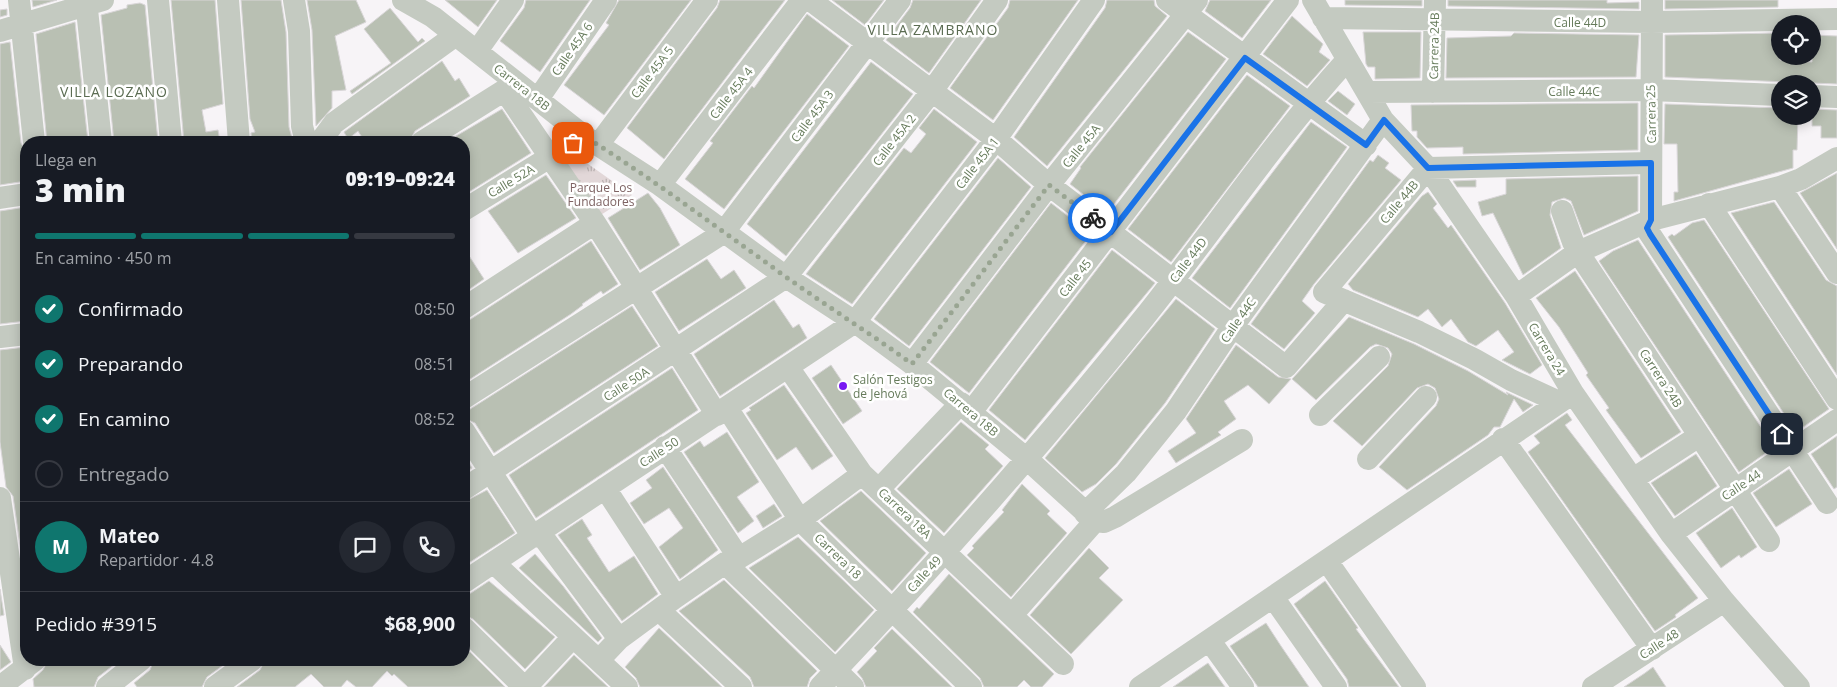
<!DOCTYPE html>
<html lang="es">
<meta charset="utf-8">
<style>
body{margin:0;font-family:"Open Sans",sans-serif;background:#242831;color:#f1f3f6;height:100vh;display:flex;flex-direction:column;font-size:19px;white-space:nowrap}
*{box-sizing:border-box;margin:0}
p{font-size:16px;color:#9ea1a6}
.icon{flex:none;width:28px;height:28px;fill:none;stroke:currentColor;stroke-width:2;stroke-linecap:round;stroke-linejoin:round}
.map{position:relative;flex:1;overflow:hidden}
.sheet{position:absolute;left:20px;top:136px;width:450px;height:530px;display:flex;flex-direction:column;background:#171b24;border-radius:20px;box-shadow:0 2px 12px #0003}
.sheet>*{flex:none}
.fabs{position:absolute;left:1771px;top:15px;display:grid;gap:10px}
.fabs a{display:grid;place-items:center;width:50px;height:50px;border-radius:50%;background:#171b24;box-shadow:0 2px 12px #0003;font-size:25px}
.pin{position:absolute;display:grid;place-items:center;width:42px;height:42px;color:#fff;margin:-21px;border-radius:10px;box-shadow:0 2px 8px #0006}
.courier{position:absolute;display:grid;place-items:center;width:50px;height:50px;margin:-25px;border:4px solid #1a73e8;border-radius:50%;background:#fff;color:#222;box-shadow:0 1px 6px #0007}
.headline em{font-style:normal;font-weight:800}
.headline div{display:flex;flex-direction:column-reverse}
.headline{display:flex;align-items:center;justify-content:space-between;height:85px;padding:0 15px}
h1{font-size:32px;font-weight:800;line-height:38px}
.bar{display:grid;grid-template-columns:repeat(4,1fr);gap:8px 5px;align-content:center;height:60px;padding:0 15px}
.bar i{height:6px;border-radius:4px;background:#363941}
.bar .selected{background:#0f766e}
.bar p{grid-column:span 4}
.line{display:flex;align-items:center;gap:12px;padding:0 15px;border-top:1px solid #363941}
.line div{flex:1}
.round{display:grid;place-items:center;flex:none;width:52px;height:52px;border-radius:26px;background:#242831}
ol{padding:0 15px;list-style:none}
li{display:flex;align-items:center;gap:15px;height:55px}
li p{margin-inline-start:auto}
li .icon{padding:5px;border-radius:50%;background:#0f766e;color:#fff;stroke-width:4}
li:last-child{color:#9ea1a6}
li i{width:28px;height:28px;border:2px solid #363941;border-radius:50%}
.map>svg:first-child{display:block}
</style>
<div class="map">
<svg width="1837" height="687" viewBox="0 0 1837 687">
<defs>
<pattern id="grass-tufts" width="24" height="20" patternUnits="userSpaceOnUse" patternTransform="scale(1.25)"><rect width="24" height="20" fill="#e2d7d8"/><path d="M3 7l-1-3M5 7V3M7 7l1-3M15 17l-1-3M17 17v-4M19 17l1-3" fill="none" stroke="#bbb3b2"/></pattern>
</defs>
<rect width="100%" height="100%" fill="#f7f4f7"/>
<path fill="url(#grass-tufts)" d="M574 154 632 195 596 218 560 163Z"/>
<path fill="#b9c0b3" stroke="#d9d6d8" d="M32 0H57L33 7Z
M171 0H215L223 104 202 110 206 132 218 130 220 142H184Z
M241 0H281L286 32 289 127 293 142H252L251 133 255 132 250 119Z
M307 0H356L366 22 335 36 346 90 332 91V108L316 126 312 30Z
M445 0H497L478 27Z
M526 0H590L540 72 500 41 524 8Z
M619 0H691L604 115 564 85 609 25 606 23Z
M720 0H785L664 159 627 128 717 8Z
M832 0H884L865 25Z
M913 0H981L929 73 886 40 910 8Z
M1010 0H1078L993 120 950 88 1008 8Z
M1107 0H1154L1155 6 1167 16 1047 166 1014 137 1105 8Z
M1210 0H1271L1242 38 1205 11Z
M1345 0H1422V6L1345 5Z
M1448 0H1607V3L1639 2V9L1448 6Z
M1665 0H1778V7L1665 9Z
M140 3 145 5 158 142H114L101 15 127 8V5Z
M390 8 418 42 422 38 425 41 352 94 350 91 391 63 364 29Z
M7 9V15L0 17V10Z
M807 14 849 46 724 209 685 179 713 143 710 141 752 86 754 88Z
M1292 16 1323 44 1319 52 1330 60 1307 86 1263 54Z
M75 22 88 142H47L36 34Z
M1188 32 1226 59 1107 213 1070 184 1081 168 1080 167Z
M1363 32H1421L1420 78 1375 79V67H1368L1366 64Z
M1514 33 1639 35 1636 77 1446 78 1447 38 1511 36Z
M1780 33V60L1812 62V35L1837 36V84L1665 77V35Z
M10 42 21 143 26 152V181L0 185V44Z
M442 61 455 81 459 78 470 96 415 131 409 142H365L358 131 348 139 344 132Z
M871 62 913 94 786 256 747 224Z
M1247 75 1290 106 1171 262 1128 229Z
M1338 91 1355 104 1347 115 1328 101Z
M1638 103V150L1463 154V147L1427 148 1417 137V131H1412L1411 105Z
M1665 104 1780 108V116H1798L1797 150H1793V168L1674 201V192H1678L1677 144H1664Z
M502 109 531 153 464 195V142H446Z
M934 109 977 142 852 304 806 274 904 148 911 153 926 134 919 128Z
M1812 109 1837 110V138H1821V126H1812Z
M1311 122 1347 147 1230 308 1192 278Z
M1378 155 1389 163 1385 168 1401 180 1314 284 1302 301 1315 313 1284 349 1251 324 1370 160 1373 162Z
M998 158 1031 187 909 346 874 319Z
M1837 173V249L1800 193Z
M546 175 576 218 518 253 488 211Z
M1638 176V211L1584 235 1571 201 1564 198 1552 202 1550 215 1561 248 1523 275 1493 213 1482 216 1478 202 1506 194V179Z
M1476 180V187H1457L1453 181Z
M1428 192 1437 204 1433 208 1448 228 1451 225 1505 303 1542 365 1530 374 1502 360 1514 352 1498 330 1476 346 1468 342 1451 319 1442 327 1428 309 1418 317 1353 290 1348 284 1422 196Z
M648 193 660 208 680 245 640 270 608 218Z
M1774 202 1826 280 1837 286V375L1731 213Z
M1051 203 1091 234 969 393 930 362Z
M26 207V321L0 324V211Z
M1704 220 1829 409 1796 432 1668 237 1672 234 1674 236 1692 223Z
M1638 240 1774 447 1739 472 1599 261 1613 251Z
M591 241 618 284 603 294 601 291 582 304 583 305 571 314 464 383V321L471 319Z
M464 248 484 279 464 293Z
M1112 250 1155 283 1025 440 989 410Z
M707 259 721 279 734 270 746 288 679 331 655 292Z
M1575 271 1681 432 1641 458 1606 410 1609 408 1586 375 1588 373 1559 327 1536 298Z
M1176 299 1215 329 1165 403 1116 464 1096 484 1082 492 1045 458Z
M774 300 793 328 799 324 807 338 720 396 694 354Z
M632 306 658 346 494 453 475 423 464 418V413Z
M1349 317 1414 344 1468 371 1508 395 1506 392 1533 405 1523 412 1514 399 1500 427H1494L1488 435 1407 490 1379 467 1436 406 1439 399 1435 388 1428 384 1417 388 1362 446 1333 421 1388 366 1392 354 1388 348 1376 344 1370 347 1316 400 1292 379Z
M1236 345 1278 377 1291 379 1269 404 1248 385 1224 401 1236 419 1218 432 1221 435 1176 463 1168 451 1196 433 1186 419Z
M26 347V401L22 402 26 446V587L13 496 6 487 0 442V350Z
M831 365 862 411 843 424 812 378Z
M672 368 698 410 536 518 509 475Z
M784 385 833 456 812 470 796 447 777 460 746 413 751 410 749 408Z
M1567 413 1572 420 1565 425 1698 598 1675 615 1676 617 1655 631 1528 452 1540 443 1534 436Z
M961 422 989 445 985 449 1003 466 944 533 897 489Z
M727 432 759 482 737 497 754 521 738 533 684 452 700 441 704 447Z
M1837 436V487L1834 489 1811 454Z
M1696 454 1717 486 1675 516 1651 483Z
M464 455 472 468 464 473Z
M663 467 718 550 680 579 659 547 683 528 669 508 644 524 630 503 652 488 646 480Z
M1789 469 1812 504 1776 527 1753 493Z
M1022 484 1050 511 1047 514 1067 533 1011 597 967 555 974 548 972 546 1004 512 1002 510Z
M487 490 515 533 464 566V502Z
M861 491 926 553 892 591 820 521Z
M774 504 782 516 763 528 756 516Z
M1732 508 1757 547 1741 558 1739 555 1721 568 1696 533Z
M582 519 592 535 587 538 609 572 634 556 658 594 622 621 558 535Z
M798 537 874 610 835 652 749 568Z
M1089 548 1109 568 1099 578 1123 600 1071 654 1030 615Z
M535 554 563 586 602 638 598 642 519 568Z
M949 574 1054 674 1042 687H1031L1024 680 1017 687H984L980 678 913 612 917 607 919 609Z
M724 580 817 671 810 678 807 687H754L750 677 679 611Z
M489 581 555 637 525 669 473 619 464 615V595L471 593Z
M1325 581 1358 628 1356 629 1399 687H1349L1347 679 1294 604Z
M0 589 4 615 0 616Z
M1266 623 1281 646 1309 687H1258L1230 646Z
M659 628 722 687H640L636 678 625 667Z
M892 629 952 687H866L862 678 857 672 877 651 874 648Z
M0 645 11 662 0 670Z
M464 646 505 687H408L394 674 392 676 387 671 372 687H356L347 680 341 687H324L311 674 295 687H237L260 670 265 660H464Z
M574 655 608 687H544Z
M48 660H81L84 665 91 660H120L98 677 94 687H34L33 679 43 670Z
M154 660H230L207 677 202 687H137L134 683 150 670Z
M1208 663 1225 687H1173Z
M1653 667 1666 687H1624L1645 673Z"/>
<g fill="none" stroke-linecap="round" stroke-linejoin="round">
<path stroke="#c4cac1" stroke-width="22" d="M19 0 34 142
M86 0 101 142
M158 0 171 142
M228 0 239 142
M294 0 299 31 302 126 306 142
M403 0 433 17 584 136 660 185 786 277 855 322 912 364 1027 459 1095 521 1104 522 1115 517 1242 440
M810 0 996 139 1049 185 1286 367 1344 300
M1167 0 1366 145
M1313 0 1383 120 1428 168 1516 296 1573 393 1671 534 1724 601 1799 687
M1652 0 1651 220 1648 231 1827 503
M1323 18 1652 22 1837 19
M0 31 103 0
M477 51 513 0
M505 91 595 223 717 415
M1367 92 1650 90 1780 95
M1433 92 1435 0
M1812 96 1837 97
M538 99 606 0
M320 142 334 123 456 35
M422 142 516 83
M598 145 707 0
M660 185 802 0
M1780 187 1837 273
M0 198 26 194
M1709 204 1837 399
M464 210 584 136
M1562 211 1573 242 1578 252 1769 541
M1516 296 1578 252 1651 220 1780 187 1801 179 1837 158
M464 308 595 223
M0 337 26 334
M912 364 1049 185 1197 0
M788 367 862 474 1063 664
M464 398 723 233 900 0
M1559 402 1511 380 1474 359 1419 332 1324 292 1428 168 1651 163
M727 408 800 520 971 687
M971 412 1288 0
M1320 415 1379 357
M464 431 533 537
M1503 439 1652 649
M665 447 739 558
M1368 459 1426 397
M1633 479 1699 436
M605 488 676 597
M464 489 786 277 932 91 997 0
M879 489 961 403
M0 498 25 669
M1085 513 1126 473 1176 411 1233 326 1383 120
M540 533 619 639
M1671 534 1837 420
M1327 561 1415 687
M494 563 627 687
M725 563 853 687
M464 582 855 322 996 139 1094 0
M1273 597 1336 687
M659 610 741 687
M1012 615 1095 521
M464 628 524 687
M1210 641 1243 687
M599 660 619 639 676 597 725 563 739 558 800 520 862 474
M0 687 35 660
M107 687 141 660
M215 687 252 660
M526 687 572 638
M820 687C932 569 1041 446 1143 319 1212 233 1273 141 1347 60
M1140 687 1569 396
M1593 687 1724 601"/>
</g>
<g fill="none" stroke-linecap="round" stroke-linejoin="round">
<path stroke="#99a592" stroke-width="5" stroke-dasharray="0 9" d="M573 143 584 136C650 177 712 224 775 269 820 302 867 331 912 364L1049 185 1093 218"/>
<path stroke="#1a73e8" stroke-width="6" d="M1093 218 1111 232 1245 58 1366 145 1384 120 1428 168 1651 163V220L1647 228 1650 234 1782 434"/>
</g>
<circle fill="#7819f2" stroke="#fff" stroke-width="2" cx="843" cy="386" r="5"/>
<g text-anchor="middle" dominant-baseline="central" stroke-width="5" stroke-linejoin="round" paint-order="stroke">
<g font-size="12" fill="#667b5b" stroke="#fff">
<text x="1580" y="22">Calle 44D</text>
<text transform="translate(1434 46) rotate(-89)">Carrera 24B</text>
<text transform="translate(572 49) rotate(-55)">Calle 45A 6</text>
<text transform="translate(652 72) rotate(-53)">Calle 45A 5</text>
<text transform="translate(522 87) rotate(38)">Carrera 18B</text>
<text x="1574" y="91">Calle 44C</text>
<text transform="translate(731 93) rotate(-52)">Calle 45A 4</text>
<text transform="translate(1651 114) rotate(-91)">Carrera 25</text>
<text transform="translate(812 116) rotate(-53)">Calle 45A 3</text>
<text transform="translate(894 140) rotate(-52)">Calle 45A 2</text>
<text transform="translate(1081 146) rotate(-51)">Calle 45A</text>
<text transform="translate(977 163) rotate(-52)">Calle 45A 1</text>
<text transform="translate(511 181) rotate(-31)">Calle 52A</text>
<text transform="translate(1399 202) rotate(-50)">Calle 44B</text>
<text transform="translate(1188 260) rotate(-53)">Calle 44D</text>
<text transform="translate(1075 278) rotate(-52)">Calle 45</text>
<text transform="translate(1238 320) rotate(-55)">Calle 44C</text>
<text transform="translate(1547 349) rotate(59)">Carrera 24</text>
<text transform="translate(1661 378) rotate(57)">Carrera 24B</text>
<text transform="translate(626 384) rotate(-33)">Calle 50A</text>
<text transform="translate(971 412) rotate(40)">Carrera 18B</text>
<text transform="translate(659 452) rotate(-33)">Calle 50</text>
<text transform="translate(1741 485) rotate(-34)">Calle 44</text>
<text transform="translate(905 513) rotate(43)">Carrera 18A</text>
<text transform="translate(838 556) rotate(44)">Carrera 18</text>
<text transform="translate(924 574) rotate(-48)">Calle 49</text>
<text transform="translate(1659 644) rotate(-33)">Calle 48</text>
</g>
<g font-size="12" fill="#7e6363" stroke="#fff">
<text x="601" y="187">Parque Los<tspan x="601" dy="14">Fundadores</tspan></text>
</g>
<g font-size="12" fill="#667b5b" stroke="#fff" text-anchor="start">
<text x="853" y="379">Salón Testigos<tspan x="853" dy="14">de Jehová</tspan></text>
</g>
<g font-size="14" letter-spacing="1" fill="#5b6c52" stroke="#fff">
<text x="933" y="29">VILLA ZAMBRANO</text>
<text x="114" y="91">VILLA LOZANO</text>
</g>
</g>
</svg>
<div class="fabs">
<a><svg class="icon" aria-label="locate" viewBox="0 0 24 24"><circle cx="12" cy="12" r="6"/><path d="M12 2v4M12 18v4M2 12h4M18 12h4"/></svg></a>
<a><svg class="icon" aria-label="layers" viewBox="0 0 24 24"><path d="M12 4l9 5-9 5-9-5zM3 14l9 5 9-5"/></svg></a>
</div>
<div class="pin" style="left:573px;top:143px;background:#ea580c"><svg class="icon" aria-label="bag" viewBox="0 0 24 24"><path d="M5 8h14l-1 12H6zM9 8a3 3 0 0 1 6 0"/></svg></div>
<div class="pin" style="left:1782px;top:434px;background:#1f2937"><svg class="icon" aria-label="home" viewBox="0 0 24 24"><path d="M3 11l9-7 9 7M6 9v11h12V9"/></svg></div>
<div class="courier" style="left:1093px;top:218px"><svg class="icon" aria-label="bike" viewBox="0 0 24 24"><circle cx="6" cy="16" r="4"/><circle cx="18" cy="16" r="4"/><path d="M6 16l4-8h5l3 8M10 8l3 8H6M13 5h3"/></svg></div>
<section class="sheet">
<div class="headline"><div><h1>3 min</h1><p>Llega en</p></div><em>09:19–09:24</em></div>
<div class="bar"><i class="selected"></i><i class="selected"></i><i class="selected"></i><i></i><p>En camino · 450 m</p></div>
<ol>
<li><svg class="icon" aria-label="check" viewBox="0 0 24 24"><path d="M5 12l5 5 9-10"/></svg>Confirmado<p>08:50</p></li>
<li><svg class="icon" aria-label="check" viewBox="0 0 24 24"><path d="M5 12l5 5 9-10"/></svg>Preparando<p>08:51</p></li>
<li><svg class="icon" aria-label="check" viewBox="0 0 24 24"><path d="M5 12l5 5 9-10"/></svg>En camino<p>08:52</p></li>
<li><i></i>Entregado</li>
</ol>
<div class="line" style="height:90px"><b class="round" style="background:#0f766e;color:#fff">M</b><div><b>Mateo</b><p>Repartidor · 4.8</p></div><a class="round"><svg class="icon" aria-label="chat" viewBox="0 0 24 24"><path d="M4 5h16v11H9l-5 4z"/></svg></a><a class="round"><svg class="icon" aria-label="phone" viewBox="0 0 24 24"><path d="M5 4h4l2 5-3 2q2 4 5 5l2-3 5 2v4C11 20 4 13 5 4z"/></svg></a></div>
<div class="line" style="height:65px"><div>Pedido #3915</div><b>$68,900</b></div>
</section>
</div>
